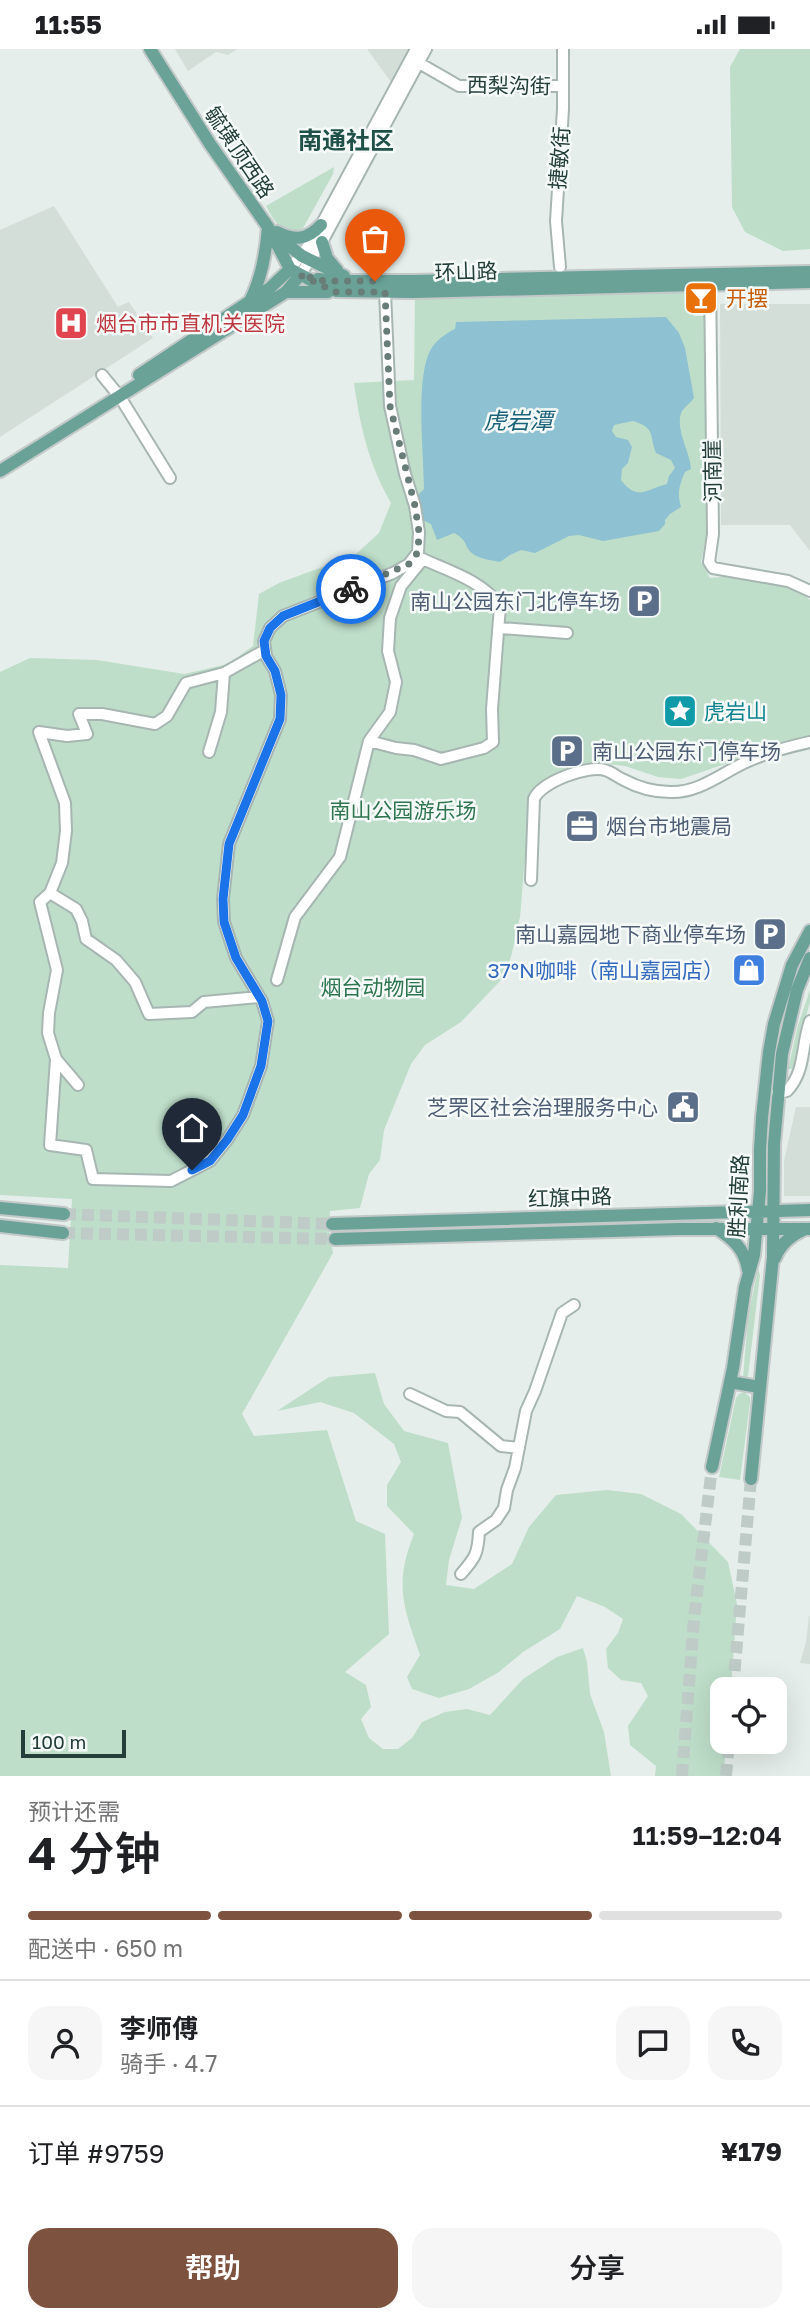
<!DOCTYPE html>
<html lang="zh">
<meta charset="utf-8">
<style>
body{margin:0;font-family:"Golos Text","Noto Sans SC",sans-serif;background:#f6f6f6;color:#202124;height:100vh;display:flex;flex-direction:column;font-size:26px;white-space:nowrap}
*{box-sizing:border-box;margin:0}
p{font-size:23px;color:#757577}
.icon{flex:none;width:38px;height:38px;fill:none;stroke:currentColor;stroke-width:2;stroke-linecap:round;stroke-linejoin:round}
.map{position:relative;height:1727px;overflow:hidden}
.details{display:flex;flex-direction:column;background:#fff;flex:1}
.details>*{flex:none}
.tools{position:absolute;left:710px;top:1628px;display:grid;gap:14px}
.tools a{display:grid;place-items:center;width:77px;height:77px;border-radius:14px;background:#fff;box-shadow:0 7px 28px #0002;font-size:35px}
.scale{position:absolute;left:21px;bottom:18px;width:105px;box-sizing:border-box;padding-left:7px;border:4px solid #243f3a;border-top:0;font-size:19px;line-height:24px;white-space:nowrap;color:#243f3a;-webkit-text-stroke:5px #f5faf8;paint-order:stroke}
.pin{position:absolute;display:grid;place-items:center;width:60px;height:60px;color:#fff;margin:-72px -30px;border-radius:50% 50% 50% 0;rotate:-45deg;box-shadow:0 0 7px #0007}
.pin .icon{rotate:45deg}
.courier{position:absolute;display:grid;place-items:center;width:70px;height:70px;margin:-35px;border:5px solid #1a73e8;border-radius:50%;background:#fff;color:#222;box-shadow:0 2px 9px #0007}
.head em{font-style:normal;font-weight:600}
.head div{display:flex;flex-direction:column-reverse}
.head{display:flex;align-items:center;justify-content:space-between;height:119px;padding:0 28px}
h1{font-size:46px;font-weight:600;line-height:52px}
.bar{display:grid;grid-template-columns:repeat(4,1fr);gap:10px 7px;align-content:center;height:84px;padding:0 28px}
.bar i{height:9px;border-radius:5px;background:#e0e0e0}
.bar .on{background:#7d523f}
.bar p{grid-column:span 4}
.line{display:flex;align-items:center;gap:18px;padding:0 28px;border-top:2px solid #e0e0e0}
.line div{flex:1}
.round{display:grid;place-items:center;flex:none;width:74px;height:74px;border-radius:21px;background:#f6f6f6}
.primary-button{display:flex;gap:14px;margin-top:auto;padding:14px 28px}
.primary-button a{flex:1;height:80px;border-radius:21px;background:#7d523f;color:#fff;font-size:28px;font-weight:600;line-height:80px;text-align:center}
.primary-button a+a{background:#f6f6f6;color:#202124}
.status{display:flex;justify-content:space-between;align-items:center;height:49px;padding:0 35px;background:#fff;direction:ltr}
.status svg{height:19px;fill:currentColor}
.map>svg:first-child{display:block}
</style>
<div class="status"><b>11:55</b><svg viewBox="0 0 49 12"><path d="M0 12V9h3v3zM5 12V6h3v6zM10 12V3h3v9zM15 12V0h3v12zM26 1h20v11H26zM47 4h2v5h-2z"/></svg></div>
<div class="map">
<svg width="810" height="1727" viewBox="0 0 810 1727">
<rect width="100%" height="100%" fill="#e5eeea"/>
<path fill="#d3ded9" d="M175 0H237L228 6 216 3 188 22Z
M367 0H415L393 36Z
M54 157 118 258 129 253 153 289 0 388V181Z
M720 255H810V502L790 476H721Z
M796 1058H810V1147H784V1112Z
M809 1567H810V1615L800 1614 806 1593Z"/>
<path fill="#bedec9" d="M740 0H810V200L783 202 745 183 732 158 730 18Z
M334 118 333 125 302 181C281 186 275 173 266 157Z
M694 241V267H706L707 448 706 488 701 513 710 529C741 525 785 529 810 551V689L793 692 681 730 658 728 625 717 607 715H592L547 728 530 748 520 868 511 908 501 931 461 973 425 996 411 1015 384 1081 380 1111 369 1125 360 1159 330 1162 329 1183 333 1204 242 1365 254 1387 327 1381 356 1472 385 1485 389 1585 345 1623 366 1636 371 1658 361 1670 369 1689 383 1700H398L412 1689 422 1673 445 1663 467 1660 490 1666 523 1630 557 1608 583 1599 587 1613 590 1645 604 1683 611 1727H0V1216L68 1219 72 1150 0 1146V623L30 609 97 611 184 625 228 615 253 597 259 545 279 534 355 506 379 484 391 454C369 416 360 377 354 334L414 331 415 248Z
M810 941V953L803 978 798 1020H788L798 976Z
M758 1220 760 1226 748 1327 745 1330 743 1328 748 1268Z
M375 1324 384 1355 404 1382 448 1394 462 1469 449 1511 446 1536 474 1540 512 1515 529 1478 556 1446 607 1441 641 1445 681 1465 728 1513 737 1555 731 1640H723V1692H727L723 1727H655L656 1717 630 1696 628 1677 648 1647 641 1634 621 1631 608 1619 606 1600 618 1584 623 1570 605 1558 577 1547 560 1580 523 1603 499 1623 469 1640 439 1649 412 1640 407 1628 420 1606C403 1558 394 1534 414 1485L387 1457V1436L401 1413 394 1395 354 1364 320 1353 277 1362 329 1328Z
M744 1343 750 1348V1353L740 1431 719 1428 736 1349 739 1345Z"/>
<path fill="#8ec1d1" fill-rule="evenodd" d="M666 268 679 284 685 299 694 349C691 353 685 358 682 362 674 379 690 402 691 420L685 423C679 437 677 444 681 458L670 465 665 471V475L659 482 603 492 579 486 569 487 535 504 521 501 510 506 500 513C491 511 480 510 473 505 463 497 469 492 454 484L437 491 431 475 422 471 416 448 424 440C424 407 414 322 433 297 438 290 447 284 455 280L456 273ZM633 372C656 379 649 386 656 404L671 411 675 419 669 427 667 435C646 440 638 453 621 431L622 420 628 414 632 398 628 391 616 388 612 382 614 376Z"/>
<g fill="none" stroke-linecap="round" stroke-linejoin="round">
<path stroke="#becbc7" stroke-width="12" stroke-dasharray="12 6" stroke-linecap="butt" d="M64 1165 332 1175
M63 1184 335 1190
M733 1640 751 1430
M682 1727 694 1570 712 1418
M726 1727 729 1692"/>
<g stroke="#a7b6b2" stroke-width="14">
<path id="minor" d="M419 14 459 37H563
M560 218 556 172 563 60V0
M290 220 313 191 416 0
M300 226 322 193 426 0
M710 228 713 485 709 513 713 519 788 532 810 542
M102 326 120 348 170 429
M500 579 567 584
M265 601 224 624 186 634 167 667 155 675 102 665H79L87 685 67 687 39 683 65 754 66 782 62 814 50 844 40 853 57 921 49 964 48 984 56 1010 50 1096 86 1101 93 1130 171 1132 210 1112 227 1091 243 1066 261 1017 268 972 262 952 236 909 224 873 223 850 229 795 280 670 281 646 275 622 266 607 264 592 270 579 283 567 393 524 409 515 418 503 419 483 415 457 405 425 390 357 385 243
M369 692 396 699 414 701 441 710 484 699 493 693 492 660 500 557C482 531 446 521 418 508
M209 703 221 663 224 624
M531 831 534 750C541 733 587 716 605 721 612 723 617 728 624 731 637 738 654 743 670 743 698 744 719 726 744 714 765 704 787 698 810 693
M50 844 76 860 82 872 86 890 116 911 135 933 149 965 192 963 204 953 259 948
M277 931 295 868 340 808 369 692 390 663 396 633 388 602 390 569 401 537 423 510
M56 1010 78 1036
M777 1044 787 1042C806 1022 801 997 810 972
M410 1345 446 1362 460 1363 501 1397 519 1399
M461 1525C475 1509 478 1505 479 1483L496 1471 504 1459 507 1441 515 1419 526 1362 535 1342 562 1264 574 1256"/>
</g>
<g stroke="#c2c9c8" stroke-width="16">
<path id="major" d="M150 0 210 95 268 178 290 220 320 236 336 242 414 243 810 233
M277 183C295 192 307 191 321 176
M278 188 302 207 344 227
M322 193 327 209 337 221
M318 230 339 232H414L810 223
M286 243H328
M250 252C262 229 266 204 268 178
M139 326 270 239 290 220
M0 422 286 243 300 226
M0 1159 64 1165
M332 1175 810 1161
M0 1177 63 1184
M716 1179C733 1190 745 1200 748 1221
M335 1190 679 1180H810
M775 1209C780 1196 790 1187 803 1181
M730 1333 759 1338
M712 1418 733 1319 745 1238 754 1206 760 1142V1101L762 1068 769 1003 774 975 792 916 810 882
M751 1430 773 1208 774 1095 782 1005 797 941 810 909"/>
</g>
<use href="#minor" stroke="#fff" stroke-width="10"/>
<use href="#major" stroke="#6aa298" stroke-width="12"/>
</g>
<g fill="none" stroke-linecap="round" stroke-linejoin="round">
<path stroke="#687c78" stroke-width="7" stroke-dasharray="0 12.6" d="M351 540 409 515 418 503 419 483 415 457 390 357 385 243H336L300 226 324 232H375"/>
<path stroke="#1a73e8" stroke-width="9" d="M192 1121 210 1112 227 1091 243 1066 261 1017 268 972 262 952 236 909 224 873 223 850 229 795 280 670 281 646 275 622 266 607 264 592 270 579 283 567 351 540"/>
</g>
<defs>
<g id="bar-square" transform="scale(1.75)"><rect x="-9" y="-9" width="18" height="18" rx="4" fill="#e8710a" stroke="#f5faf8"/><path d="M-6-5H6L.8 .8V4.5H3.5V6h-7V4.5H-.8V.8Z" fill="#fff"/></g>
<g id="hospital-square" transform="scale(1.75)"><rect x="-9" y="-9" width="18" height="18" rx="4" fill="#e0444e" stroke="#f5faf8"/><path d="M-5-5h3v3.5h4V-5h3V5h-3V1.5h-4V5h-3Z" fill="#fff"/></g>
<g id="parking-square" transform="scale(1.75)"><rect x="-9" y="-9" width="18" height="18" rx="4" fill="#5c6f8a" stroke="#f5faf8"/><path d="M-3.5-5.5H1a3.5 3.5 0 0 1 0 7H-1V5.5H-3.5ZM-1-3.4V-.6H.8a1.4 1.4 0 0 0 0-2.8Z" fill="#fff"/></g>
<g id="sight-square" transform="scale(1.75)"><rect x="-9" y="-9" width="18" height="18" rx="4" fill="#0f9aa8" stroke="#f5faf8"/><path d="M0-6L1.8-2.2L6-1.7L2.9 1.2L3.7 5.4L0 3.3L-3.7 5.4L-2.9 1.2L-6-1.7L-1.8-2.2Z" fill="#fff"/></g>
<g id="office-square" transform="scale(1.75)"><rect x="-9" y="-9" width="18" height="18" rx="4" fill="#5c6f8a" stroke="#f5faf8"/><path d="M-6-3h4V-5.5h4V-3h4V5H-6ZM-1-4.5V-3h2v-1.5ZM-6 0V1H6V0Z" fill="#fff"/></g>
<g id="shop-square" transform="scale(1.75)"><rect x="-9" y="-9" width="18" height="18" rx="4" fill="#3f7fe0" stroke="#f5faf8"/><path d="M-5-2.5h2.3a2.7 3.5 0 0 1 5.4 0H5L5.5 6h-11ZM-1.5-2.5h3a1.5 2.3 0 0 0-3 0Z" fill="#fff"/></g>
<g id="civic-square" transform="scale(1.75)"><rect x="-9" y="-9" width="18" height="18" rx="4" fill="#5c6f8a" stroke="#f5faf8"/><path d="M-.6-6.5H3V-4.5H.6V-3L4-1V1h2V6H-6V1h2V-1L-.6-3ZM-1.2 2.5V6h2.4V2.5Z" fill="#fff"/></g>
</defs>
<g fill-rule="evenodd">
<use href="#bar-square" x="701" y="249"/>
<use href="#hospital-square" x="71" y="274"/>
<use href="#parking-square" x="644" y="552"/>
<use href="#sight-square" x="680" y="662"/>
<use href="#parking-square" x="567" y="702"/>
<use href="#office-square" x="582" y="777"/>
<use href="#parking-square" x="770" y="885"/>
<use href="#shop-square" x="749" y="921"/>
<use href="#civic-square" x="683" y="1058"/>
</g>
<g text-anchor="middle" dominant-baseline="central" stroke-width="5" stroke-linejoin="round" paint-order="stroke">
<g font-size="21" fill="#243f3a" stroke="#f5faf8">
<text transform="translate(509 36) rotate(1)">西梨沟街</text>
<text transform="translate(240 103) rotate(56)">毓璜顶西路</text>
<text transform="translate(559 109) rotate(-86)">捷敏街</text>
<text transform="translate(466 222) rotate(-2)">环山路</text>
<text transform="translate(712 422) rotate(-91)">河南崖</text>
<text transform="translate(738 1147) rotate(-87)">胜利南路</text>
<text transform="translate(570 1148) rotate(-2)">红旗中路</text>
</g>
<g font-size="21" fill="#c56008" stroke="#f5faf8" text-anchor="start">
<text x="726" y="249">开摆</text>
</g>
<g font-size="21" fill="#be3a42" stroke="#f5faf8" text-anchor="start">
<text x="96" y="274">烟台市市直机关医院</text>
</g>
<g font-size="21" fill="#4e5e75" stroke="#f5faf8" text-anchor="end">
<text x="620" y="552">南山公园东门北停车场</text>
<text x="592" y="702" text-anchor="start">南山公园东门停车场</text>
<text x="606" y="777" text-anchor="start">烟台市地震局</text>
<text x="746" y="885">南山嘉园地下商业停车场</text>
<text x="658" y="1058">芝罘区社会治理服务中心</text>
</g>
<g font-size="21" fill="#0d838f" stroke="#f5faf8" text-anchor="start">
<text x="704" y="662">虎岩山</text>
</g>
<g font-size="21" fill="#2f7650" stroke="#f5faf8">
<text x="403" y="761">南山公园游乐场</text>
<text x="373" y="938">烟台动物园</text>
</g>
<g font-size="21" fill="#366cbe" stroke="#f5faf8" text-anchor="end">
<text x="724" y="921">37°N咖啡（南山嘉园店）</text>
</g>
<g font-size="23" font-style="italic" fill="#1e647b" stroke="#f5faf8">
<text x="518" y="371">虎岩潭</text>
</g>
<g font-size="24" font-weight="bold" fill="#205149" stroke="#f5faf8">
<text x="346" y="90">南通社区</text>
</g>
</g>
</svg>
<div class="tools">
<a><svg class="icon" aria-label="locate" viewBox="0 0 24 24"><circle cx="12" cy="12" r="6"/><path d="M12 2v4M12 18v4M2 12h4M18 12h4"/></svg></a>
</div>
<div class="scale">100 m</div>
<div class="pin" style="left:375px;top:232px;background:#ea580c"><svg class="icon" aria-label="bag" viewBox="0 0 24 24"><path d="M5 8h14l-1 12H6zM9 8a3 3 0 0 1 6 0"/></svg></div>
<div class="pin" style="left:192px;top:1121px;background:#1f2937"><svg class="icon" aria-label="home" viewBox="0 0 24 24"><path d="M3 11l9-7 9 7M6 9v11h12V9"/></svg></div>
<div class="courier" style="left:351px;top:540px"><svg class="icon" aria-label="bike" viewBox="0 0 24 24"><circle cx="6" cy="16" r="4"/><circle cx="18" cy="16" r="4"/><path d="M6 16l4-8h5l3 8M10 8l3 8H6M13 5h3"/></svg></div>
</div>
<section class="details">
<div class="head"><div><h1>4 分钟</h1><p>预计还需</p></div><em>11:59–12:04</em></div>
<div class="bar"><i class="on"></i><i class="on"></i><i class="on"></i><i></i><p>配送中 · 650 m</p></div>
<div class="line" style="height:126px"><a class="round"><svg class="icon" aria-label="person" viewBox="0 0 24 24"><circle cx="12" cy="8" r="4"/><path d="M4 21q1-7 8-7t8 7"/></svg></a><div><b>李师傅</b><p>骑手 · 4.7</p></div><a class="round"><svg class="icon" aria-label="chat" viewBox="0 0 24 24"><path d="M4 5h16v11H9l-5 4z"/></svg></a><a class="round"><svg class="icon" aria-label="phone" viewBox="0 0 24 24"><path d="M5 4h4l2 5-3 2q2 4 5 5l2-3 5 2v4C11 20 4 13 5 4z"/></svg></a></div>
<div class="line" style="height:91px"><div>订单 #9759</div><b>¥179</b></div>
<div class="primary-button"><a>帮助</a><a>分享</a></div>
</section>
